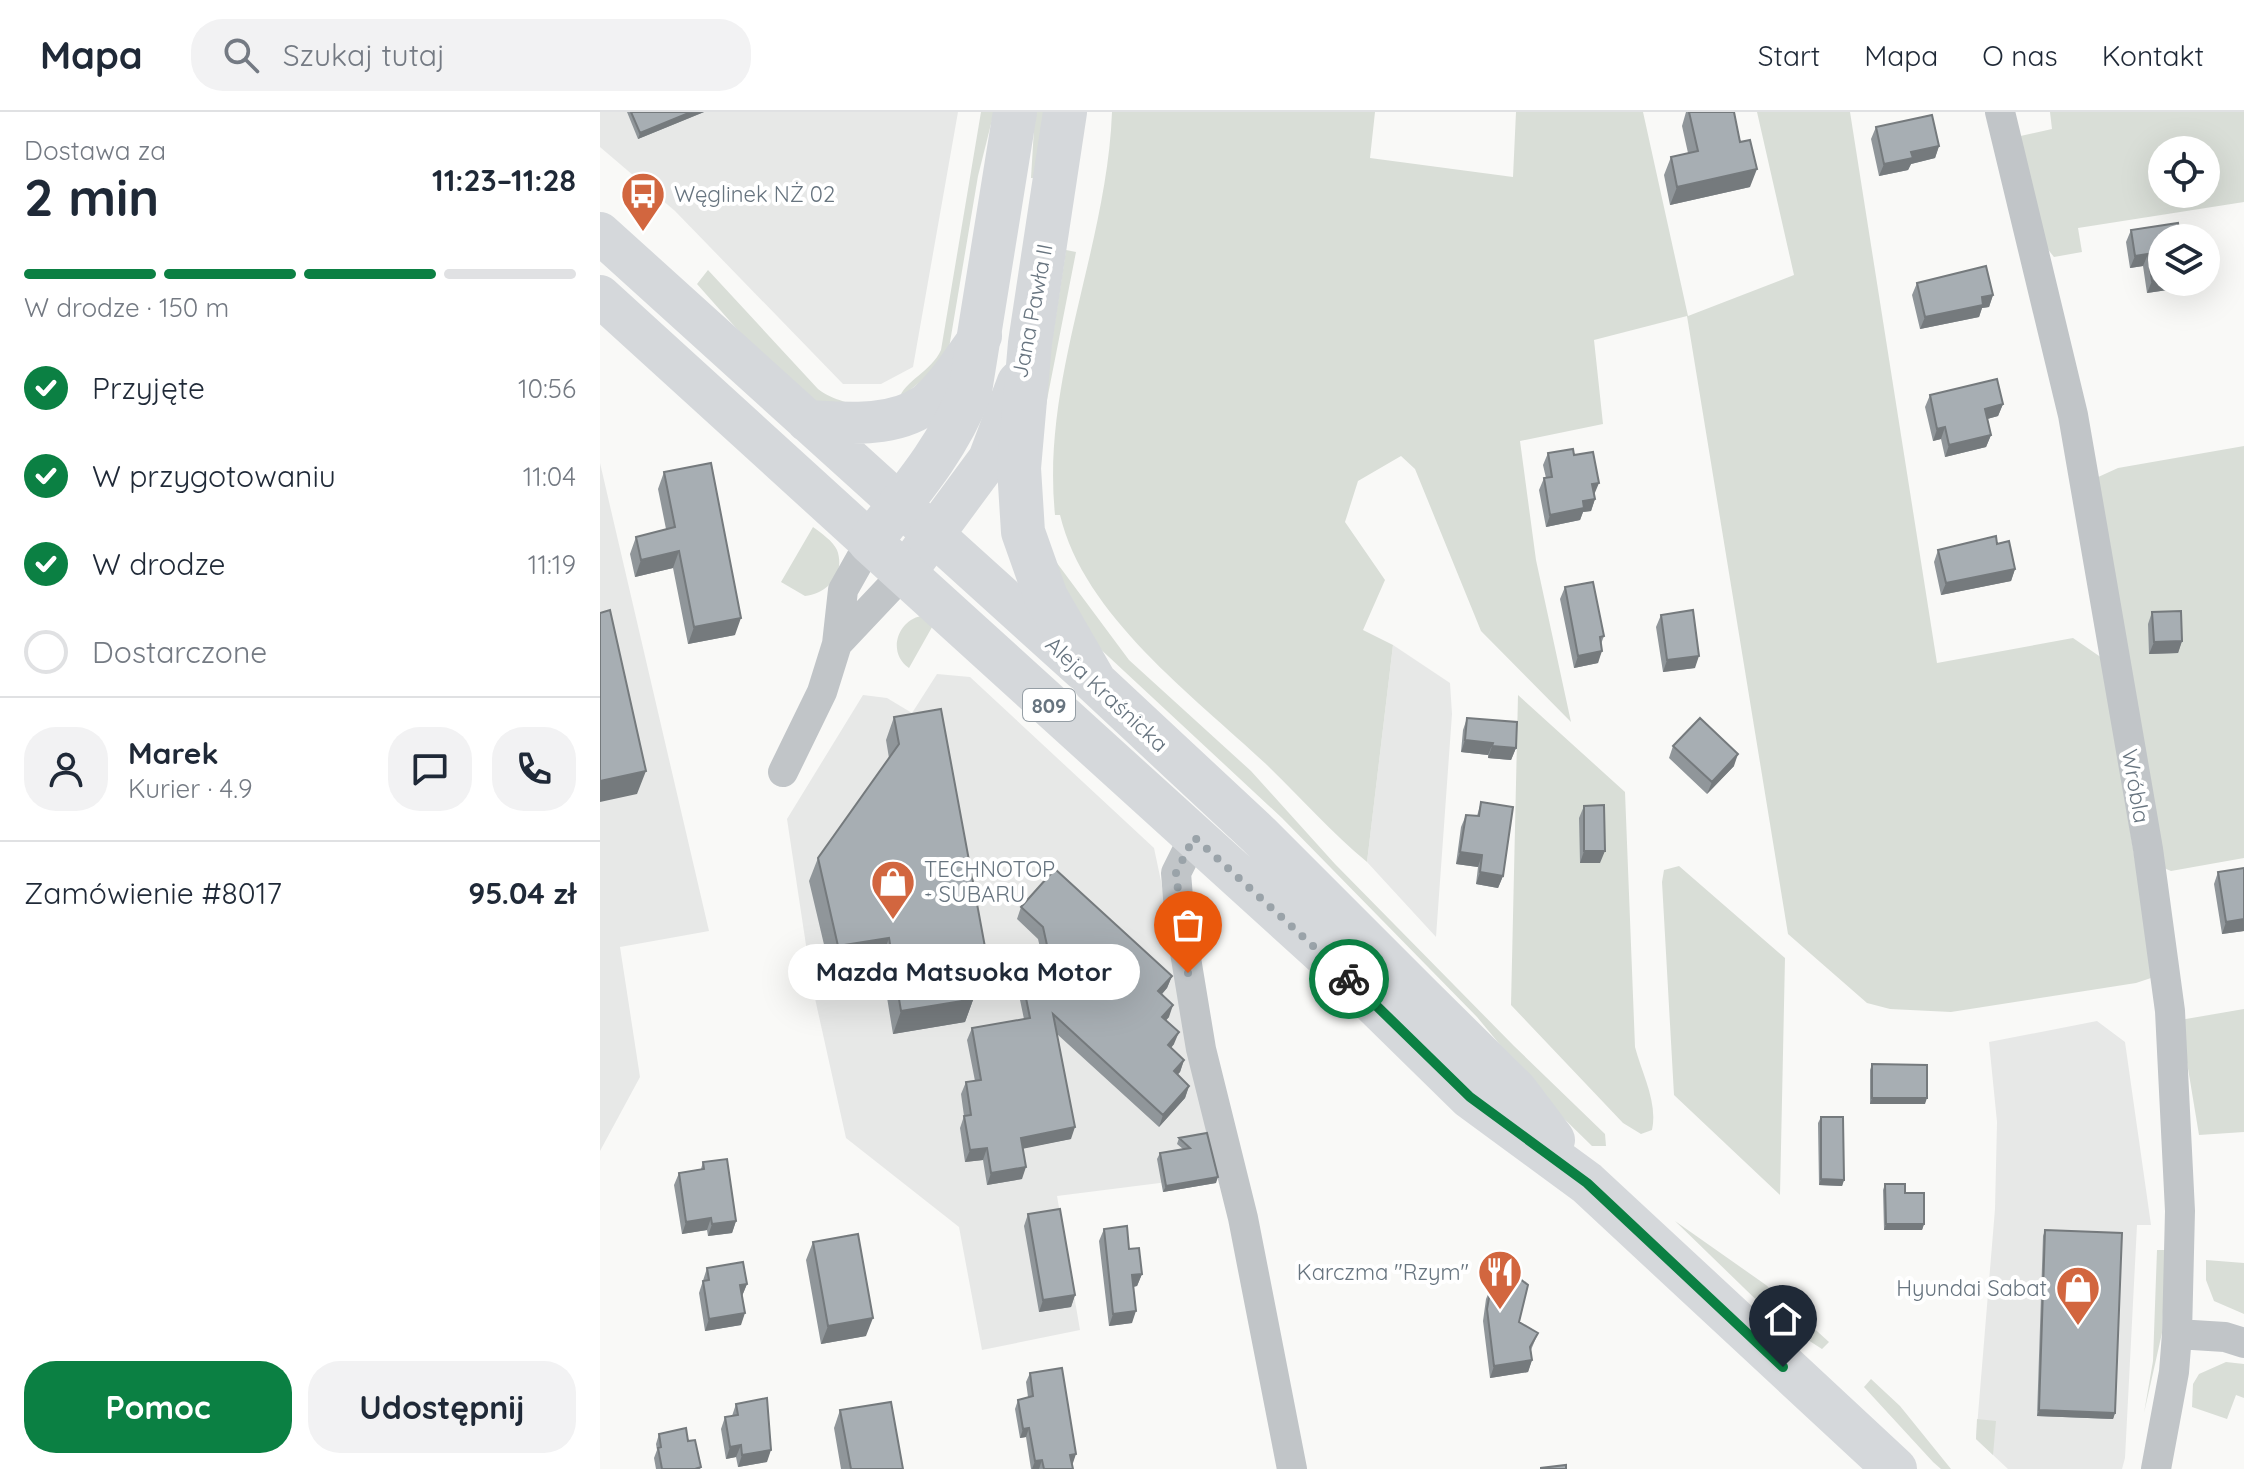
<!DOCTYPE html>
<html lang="pl">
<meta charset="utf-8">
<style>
body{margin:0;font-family:Quicksand,sans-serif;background:#f2f2f3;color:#1f2937;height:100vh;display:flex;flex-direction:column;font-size:30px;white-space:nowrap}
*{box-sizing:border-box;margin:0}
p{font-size:26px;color:#747a83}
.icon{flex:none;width:44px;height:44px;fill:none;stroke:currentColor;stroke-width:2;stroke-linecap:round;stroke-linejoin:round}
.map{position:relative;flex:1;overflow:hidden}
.panel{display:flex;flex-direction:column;background:#fff;width:600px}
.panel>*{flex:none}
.controls{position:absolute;left:1548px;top:24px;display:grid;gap:16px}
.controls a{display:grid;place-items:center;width:72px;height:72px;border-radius:50%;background:#fff;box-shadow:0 8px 32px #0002;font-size:40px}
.pin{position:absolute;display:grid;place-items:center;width:68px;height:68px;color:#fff;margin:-82px -34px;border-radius:50% 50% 50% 0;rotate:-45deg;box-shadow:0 0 8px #0007}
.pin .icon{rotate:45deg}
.courier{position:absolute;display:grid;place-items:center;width:80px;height:80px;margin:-40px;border:6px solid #0b8043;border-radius:50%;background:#fff;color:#222;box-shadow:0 2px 10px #0007}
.bubble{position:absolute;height:56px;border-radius:28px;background:#fff;box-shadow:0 8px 32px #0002;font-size:26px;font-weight:800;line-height:56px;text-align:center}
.head em{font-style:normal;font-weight:800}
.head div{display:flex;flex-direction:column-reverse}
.head{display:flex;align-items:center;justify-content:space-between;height:136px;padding:0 24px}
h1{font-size:52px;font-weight:800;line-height:60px}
.bar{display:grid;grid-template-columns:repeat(4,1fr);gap:12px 8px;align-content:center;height:96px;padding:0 24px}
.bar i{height:10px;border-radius:6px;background:#e0e1e3}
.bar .selected{background:#0b8043}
.bar p{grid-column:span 4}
.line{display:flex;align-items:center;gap:20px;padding:0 24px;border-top:2px solid #e0e1e3}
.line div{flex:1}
.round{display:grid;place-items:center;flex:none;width:84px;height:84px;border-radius:32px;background:#f2f2f3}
ol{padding:0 24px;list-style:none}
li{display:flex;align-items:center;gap:24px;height:88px}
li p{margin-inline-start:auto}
li .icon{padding:8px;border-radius:50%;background:#0b8043;color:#fff;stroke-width:4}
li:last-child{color:#747a83}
li i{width:44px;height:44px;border:4px solid #e0e1e3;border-radius:50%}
.action{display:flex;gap:16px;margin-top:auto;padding:16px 24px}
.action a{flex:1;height:92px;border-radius:32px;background:#0b8043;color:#fff;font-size:32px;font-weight:800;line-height:92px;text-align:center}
.action a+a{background:#f2f2f3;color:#1f2937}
header{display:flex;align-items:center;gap:48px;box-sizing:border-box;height:112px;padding:0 40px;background:#fff;border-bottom:2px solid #e0e1e3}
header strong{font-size:38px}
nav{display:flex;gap:44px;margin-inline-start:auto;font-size:28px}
.search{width:560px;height:72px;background:#f2f2f3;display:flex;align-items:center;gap:20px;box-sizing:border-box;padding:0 28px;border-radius:32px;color:#747a83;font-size:30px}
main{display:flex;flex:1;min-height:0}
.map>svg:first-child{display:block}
</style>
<header>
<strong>Mapa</strong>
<div class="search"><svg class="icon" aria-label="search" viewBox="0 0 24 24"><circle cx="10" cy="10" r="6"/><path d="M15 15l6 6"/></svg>Szukaj tutaj</div>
<nav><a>Start</a><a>Mapa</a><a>O nas</a><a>Kontakt</a></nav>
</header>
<main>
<section class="panel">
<div class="head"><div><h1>2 min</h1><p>Dostawa za</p></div><em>11:23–11:28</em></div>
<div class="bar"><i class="selected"></i><i class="selected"></i><i class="selected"></i><i></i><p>W drodze · 150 m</p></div>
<ol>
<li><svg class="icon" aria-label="check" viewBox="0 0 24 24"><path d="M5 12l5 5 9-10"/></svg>Przyjęte<p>10:56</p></li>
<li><svg class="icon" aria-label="check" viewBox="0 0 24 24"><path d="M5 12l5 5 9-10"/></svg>W przygotowaniu<p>11:04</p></li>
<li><svg class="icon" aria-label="check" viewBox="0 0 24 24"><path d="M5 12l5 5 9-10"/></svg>W drodze<p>11:19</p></li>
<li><i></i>Dostarczone</li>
</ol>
<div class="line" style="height:144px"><a class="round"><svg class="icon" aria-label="person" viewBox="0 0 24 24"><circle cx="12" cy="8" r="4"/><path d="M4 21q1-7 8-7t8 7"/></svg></a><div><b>Marek</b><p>Kurier · 4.9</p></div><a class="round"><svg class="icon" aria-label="chat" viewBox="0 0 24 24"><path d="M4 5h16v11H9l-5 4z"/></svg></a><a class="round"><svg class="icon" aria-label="phone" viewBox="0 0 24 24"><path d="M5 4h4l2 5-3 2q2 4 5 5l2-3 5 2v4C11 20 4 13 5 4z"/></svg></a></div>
<div class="line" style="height:104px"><div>Zamówienie #8017</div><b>95.04 zł</b></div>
<div class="action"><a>Pomoc</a><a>Udostępnij</a></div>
</section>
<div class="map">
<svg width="1644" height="1357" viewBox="0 0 1644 1357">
<rect width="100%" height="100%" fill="#f9f9f7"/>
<path fill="#e7e8e7" d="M0 0H358L313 255 281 272H243L75 99 0 35Z
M0 351 109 819 20 835 40 965 0 1039Z
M793 533 850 571 852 602 836 825 767 750Z
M337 562 370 565 554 736 623 1063 457 1084 480 1218 382 1238 359 1115 246 1026 212 873 187 707 263 583 287 586 312 601Z
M1497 909 1525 930 1551 1113H1537L1525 1346 1522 1357H1408L1376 1327 1395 1097 1397 1010 1389 930Z"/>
<path fill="#d9ded7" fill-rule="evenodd" d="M381 0H394L378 64 347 248 299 287C305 268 331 260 341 238Z
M435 0H450L441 66H431Z
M512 0H775L770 46 913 65 916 0H1043L1088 204 1194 163 1157 0H1250L1337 551 1473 526 1502 546 1554 865 1536 871 1351 900 1290 897 1267 891 1188 822 1087 204 994 228 1003 312 920 329 936 448 971 610 881 519 815 357 801 344 758 369 745 410 785 468 763 518 793 533 767 750C731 720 700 685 667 653 594 584 484 504 460 403H455C441 266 507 136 512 0Z
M1450 0H1644V90L1478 116 1482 140 1454 145 1446 135 1416 25 1452 17ZM1562 38H1606V82H1562Z
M466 138 476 140 427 390Z
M108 158 218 277C234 290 253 289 269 301L212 288 169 253 97 172Z
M1644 334V746L1571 759 1559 754 1496 366 1518 356Z
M213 415C221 421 233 429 237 438 246 462 227 482 205 484L181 470Z
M451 443 529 548 651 659 735 752 914 934 1005 1022 1006 1034H992L950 993 877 905 682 706 481 519Z
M321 504 336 508 309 556C287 541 297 509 321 504Z
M918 583 1025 680 1035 935C1042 962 1058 990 1052 1018L1041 1022 1023 1011 911 893Z
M1079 754 1185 846 1180 1083 1074 983 1062 770 1064 758Z
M1644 897V1020L1599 1023 1580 908Z
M1075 1109 1166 1173 1229 1230 1222 1237 1177 1208Z
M1557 1138H1566L1562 1221 1544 1301 1553 1249Z
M1606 1148 1644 1151V1202L1614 1189 1606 1168Z
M1626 1250 1644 1252V1286L1636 1283 1627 1307 1592 1295 1593 1272 1599 1262Z
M1271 1267 1300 1294 1351 1357H1341L1333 1350 1264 1275Z
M1377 1307 1396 1309 1393 1343 1376 1327Z"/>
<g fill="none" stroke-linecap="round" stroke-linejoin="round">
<path stroke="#c1c5c8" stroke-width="30" d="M1400 0 1473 303 1548 737 1570 899 1580 1099 1577 1222 1574 1260 1556 1357
M237 532 304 461
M183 660 222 580 237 532 243 478 270 430
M594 725 576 761 580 810 601 937 643 1106 692 1357
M1577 1222 1625 1225 1644 1231"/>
<path stroke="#d5d8db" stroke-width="42" d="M0 121 483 558
M0 184 270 430
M207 309C245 311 292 316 325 293 347 276 364 246 381 224
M316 446 389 347 418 270"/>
<path stroke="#d5d8db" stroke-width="44" d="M415 0 370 279C348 337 308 382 270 430L724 842 870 985 987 1071 1295 1357
M465 0 430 231 419 356 423 420 446 485 495 570 659 723 821 885 916 979 953 1028"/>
</g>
<path fill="#90969a" d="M27 0H104L38 27Z
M1086 0H1134L1150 75 1070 93 1064 63 1071 45 1088 41 1082 14Z
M1276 15 1339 34 1335 46 1311 52 1308 58 1279 64 1271 27Z
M1578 111 1562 170H1583L1581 176 1547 181 1543 154 1530 156 1526 130 1531 118Z
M1317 171 1393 183 1389 195 1382 196 1379 205 1320 217 1312 183Z
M1330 283 1403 292 1398 304 1387 307 1391 323 1386 335 1345 345 1341 327 1333 329 1325 295Z
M948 341 974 343 994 383 995 387 991 399 983 400 980 408 946 415 939 378 944 366H946L943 353Z
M64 360 135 523 88 532 73 456 35 465 30 442 36 425 66 417 58 377Z
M1397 432 1415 457 1411 469 1341 483 1334 450 1338 438Z
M965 475 1004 524 1001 532 998 551 974 556 960 487Z
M1552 500 1582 529 1578 541 1549 542 1548 512Z
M1061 503 1095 556 1063 560 1056 515Z
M294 605 390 862 381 886 373 888 365 910 293 922 281 849 230 858 209 769 218 746 289 646 286 628Z
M867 606 916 636 911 648 888 646V643L861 640 863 618Z
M1073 634 1134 654 1107 682 1069 646Z
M881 690 903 764 898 776 876 772 878 755 856 752 861 715 866 703 877 704Z
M984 694 1000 751H980L979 706Z
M1618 760 1644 819 1622 822 1614 772Z
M421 795 572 864 567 876 562 882 569 905 566 908 574 932 571 936 584 948 580 960 577 963 589 974 585 986 559 1015 457 922 471 1027 423 1036 422 1067 387 1073 383 1048 365 1050 360 1016 364 1004 361 982 366 970 375 969 367 928 372 916 424 907 420 888 415 883 419 871 447 866 438 827 417 807Z
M1272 952 1325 992H1270V958Z
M1221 1005 1244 1068 1242 1074 1219 1073 1218 1011Z
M607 1021 616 1071 563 1080 557 1047 560 1041 583 1037 577 1032 579 1026Z
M103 1050 136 1109 132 1121 108 1124 107 1118 82 1122 74 1073 79 1061 101 1057Z
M1285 1072 1305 1081 1324 1112 1322 1118H1284L1283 1078Z
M428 1102 475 1183 471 1195 439 1200 424 1114Z
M504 1117 529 1137 542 1162 537 1174 534 1175 532 1211 509 1214 499 1129Z
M1445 1118 1515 1301 1513 1307 1437 1304 1443 1124Z
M213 1130 266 1224 221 1232 206 1148Z
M107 1156 147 1172 142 1184 141 1213 105 1219 99 1181Z
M891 1175 919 1210 938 1221 931 1238 932 1248 928 1260 890 1266 883 1209 886 1187Z
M430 1261 473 1351V1357H431L426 1325 420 1326 415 1297 418 1288 428 1285 426 1270Z
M136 1292 167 1350 138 1355 136 1345 126 1347 121 1317 125 1305 132 1304Z
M240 1298 303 1357H241L234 1316Z
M59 1322 88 1329 101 1355 100 1357H56L54 1346 57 1338 56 1332Z"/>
<path fill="#757a7d" d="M91 0H104L38 27 40 21Z
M1339 34 1335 46 1311 52 1308 58 1279 64 1284 52 1311 40Z
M1157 57 1150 75 1070 93 1077 75Z
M1548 142 1543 154 1530 156 1535 144Z
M1562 167V170H1583L1581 176 1547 181 1552 169Z
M1393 183 1389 195 1382 196 1379 205 1320 217 1325 205 1382 185Z
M1403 292 1398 304 1380 309 1385 297Z
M1345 315 1341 327 1333 329 1337 317Z
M1391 323 1386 335 1345 345 1349 333Z
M999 371 994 383 992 372Z
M995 387 991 399 983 400 980 408 946 415 950 403 983 389Z
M79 439 73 456 35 465 41 448Z
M1415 457 1411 469 1341 483 1346 471Z
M141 506 135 523 88 532 94 515Z
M1582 529 1578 541 1549 542 1554 530Z
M1002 539 998 551 974 556 978 544Z
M1099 544 1095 556 1063 560 1067 548Z
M865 628 893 631 888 643 861 640Z
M892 634 916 636 911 648 888 646Z
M1138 642 1134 654 1107 682 1112 670Z
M46 659 37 682 0 690V669Z
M984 739H1005L1000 751H980Z
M860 740 882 743 878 755 856 752Z
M880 760 903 764 898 776 876 772Z
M1644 807V819L1622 822 1626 810Z
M289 826 281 849 230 858 238 834Z
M390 862 381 886 373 888 365 910 293 922 301 899 373 867Z
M572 864 567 876 554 891 558 879Z
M573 893 569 905 558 917 562 905Z
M579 920 574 932 563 945 568 933Z
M584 948 580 960 569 971 574 959Z
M589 974 585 986 559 1015 563 1003Z
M1272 986H1327L1325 992H1270Z
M475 1015 471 1027 417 1038 421 1026Z
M387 1036 383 1048 365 1050 370 1038Z
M426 1055 422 1067 387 1073 391 1061Z
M618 1065 616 1071 563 1080 566 1074Z
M1221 1067 1244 1068 1242 1074 1219 1073Z
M111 1106 107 1118 82 1122 86 1110Z
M136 1109 132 1121 108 1124 112 1112Z
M1286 1112H1324L1322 1118H1284Z
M542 1162 537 1174 528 1175 532 1163Z
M147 1172 142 1184 140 1173Z
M475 1183 471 1195 439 1200 443 1188Z
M536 1199 532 1211 509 1214 513 1202Z
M145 1201 141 1213 105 1219 109 1207Z
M273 1206 266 1224 221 1232 228 1214Z
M932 1248 928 1260 890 1266 894 1254Z
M1439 1298 1515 1301 1513 1307 1437 1304Z
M429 1316 426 1325 420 1326 423 1317Z
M141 1333 136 1345 126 1347 130 1335Z
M171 1338 167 1350 138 1355 142 1343Z
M476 1342 473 1351 467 1352 470 1343Z
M442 1348 439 1357H432L435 1349Z"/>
<path fill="#a7aeb3" stroke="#757a7d" stroke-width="2" d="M31 0H91L40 21Z
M1089 0H1134L1140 30 1150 28 1157 57 1077 75 1071 45 1098 39Z
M1332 3 1339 34 1311 40 1313 46 1284 52 1276 15Z
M1578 111 1580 126H1562V167L1552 169 1548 142 1535 144 1531 118Z
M1386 154 1393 183 1382 185 1383 193 1325 205 1317 171Z
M1397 267 1403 292 1385 297 1391 323 1349 333 1345 315 1337 317 1330 283Z
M973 337 974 343 993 340 999 371 992 372 995 387 983 389 984 396 950 403 944 366 952 365 948 341Z
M111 351 141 506 94 515 79 439 41 448 36 425 75 415 64 360Z
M1396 424 1397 432 1409 429 1415 457 1346 471 1338 438Z
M993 470 1004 524 1000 525 1002 539 978 544 965 475Z
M10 498 46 659 0 669V501Z
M1093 498 1099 544 1067 548 1061 503Z
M1581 499 1582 529 1554 530 1552 500Z
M341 597 390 862 373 867 374 887 301 899 289 826 238 834 218 746 299 632 294 605Z
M867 606 917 610 916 636 892 634 893 631 865 628Z
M1100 606 1138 642 1112 670 1073 634Z
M881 690 913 695 903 764 880 760 882 743 860 740 866 703 879 704Z
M1004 693 1005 739H984V694Z
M1644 756V807L1626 810 1618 760Z
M455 757 572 864 558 879 573 893 562 905 579 920 568 933 584 948 574 959 589 974 563 1003 453 902 475 1015 421 1026 426 1055 391 1061 387 1036 370 1038 364 1004 371 1003 366 970 381 968 372 916 430 906 424 876 419 871 454 865 443 815 421 795Z
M1272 952 1327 953V986H1272Z
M1221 1005H1243L1244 1068 1221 1067Z
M607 1021 618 1065 566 1074 560 1041 590 1036 579 1026Z
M127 1047 136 1109 112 1112 111 1106 86 1110 79 1061 104 1057 103 1050Z
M1285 1072H1305V1081H1324V1112H1286Z
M460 1097 475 1183 443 1188 428 1102Z
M527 1114 529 1137 539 1136 542 1162 532 1163 536 1199 513 1202 504 1117Z
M1445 1118 1522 1121 1515 1301 1439 1298Z
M258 1122 273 1206 228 1214 213 1130Z
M143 1150 147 1172 140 1173 145 1201 109 1207 103 1169 109 1168 107 1156Z
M901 1152 928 1173 919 1210 938 1221 930 1235 932 1248 894 1254 887 1197 891 1175Z
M462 1256 476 1342 470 1343 473 1357H444L442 1348 435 1349 429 1316 423 1317 418 1288 433 1284 430 1261Z
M167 1286 171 1338 142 1343 141 1333 130 1335 125 1305 138 1303 136 1292Z
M291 1290 303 1357H251L240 1298Z
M86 1316 88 1329 95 1328 101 1355 95 1357H62L58 1336 61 1335 59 1322Z
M966 1353V1357H941V1356Z"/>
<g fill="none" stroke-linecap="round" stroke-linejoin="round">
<path stroke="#9aa3a9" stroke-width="8" stroke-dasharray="0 14.4" d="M588 861 576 761 594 725 749 867"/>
<path stroke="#0b8043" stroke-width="10" d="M749 867 870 985 987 1071 1183 1255"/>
</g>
<defs>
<g id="bus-pin" transform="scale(2.3)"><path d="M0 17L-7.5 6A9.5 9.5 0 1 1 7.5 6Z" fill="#d2663f" stroke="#fff"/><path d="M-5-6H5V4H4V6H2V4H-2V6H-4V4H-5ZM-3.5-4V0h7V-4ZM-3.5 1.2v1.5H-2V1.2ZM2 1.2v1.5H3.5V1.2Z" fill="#fff"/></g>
<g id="shop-pin" transform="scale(2.3)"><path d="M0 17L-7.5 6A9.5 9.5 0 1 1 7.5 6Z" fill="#d2663f" stroke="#fff"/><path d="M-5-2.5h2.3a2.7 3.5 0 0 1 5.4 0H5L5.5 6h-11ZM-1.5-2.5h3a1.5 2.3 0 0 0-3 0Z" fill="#fff"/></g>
<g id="restaurant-pin" transform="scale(2.3)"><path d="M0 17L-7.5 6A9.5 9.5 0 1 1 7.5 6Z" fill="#d2663f" stroke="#fff"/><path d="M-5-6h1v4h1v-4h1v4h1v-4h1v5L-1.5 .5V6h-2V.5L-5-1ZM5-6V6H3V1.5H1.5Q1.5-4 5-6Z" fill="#fff"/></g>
</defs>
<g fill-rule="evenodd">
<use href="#bus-pin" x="43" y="82"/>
<use href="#shop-pin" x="293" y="770"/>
<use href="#restaurant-pin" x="900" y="1160"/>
<use href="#shop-pin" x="1478" y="1176"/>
</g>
<g text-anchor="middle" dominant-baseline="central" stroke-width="8" stroke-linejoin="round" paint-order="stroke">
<rect fill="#fff" stroke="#959ea5" stroke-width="2" x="423" y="577" width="52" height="32" rx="6"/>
<g font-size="20" font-weight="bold" fill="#67747f">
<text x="449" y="593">809</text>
</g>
<g font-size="22" fill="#67747f" stroke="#fff" text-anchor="start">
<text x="74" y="82">Węglinek NŻ 02</text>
<text x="324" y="757">TECHNOTOP<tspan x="324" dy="25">- SUBARU</tspan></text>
<text x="869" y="1160" text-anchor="end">Karczma "Rzym"</text>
<text x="1447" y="1176" text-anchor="end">Hyundai Sabat</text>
</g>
<g font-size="22" fill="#67747f" stroke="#fff">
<text transform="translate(432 199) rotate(-79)">Jana Pawła II</text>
<text transform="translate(507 582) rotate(43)">Aleja Kraśnicka</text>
<text transform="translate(1536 674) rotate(80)">Wróbla</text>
</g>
</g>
</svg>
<div class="controls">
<a><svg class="icon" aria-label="locate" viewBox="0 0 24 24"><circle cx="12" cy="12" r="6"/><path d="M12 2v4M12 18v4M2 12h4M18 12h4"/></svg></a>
<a><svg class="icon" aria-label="layers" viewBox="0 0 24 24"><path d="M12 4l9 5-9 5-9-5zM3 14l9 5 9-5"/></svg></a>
</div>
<div class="pin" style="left:588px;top:861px;background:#ea580c"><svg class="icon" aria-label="bag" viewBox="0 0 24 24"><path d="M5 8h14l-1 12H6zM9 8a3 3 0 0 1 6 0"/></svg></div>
<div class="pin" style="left:1183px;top:1255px;background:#1f2937"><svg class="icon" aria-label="home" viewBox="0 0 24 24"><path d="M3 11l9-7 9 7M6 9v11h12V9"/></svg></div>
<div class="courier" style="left:749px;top:867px"><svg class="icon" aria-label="bike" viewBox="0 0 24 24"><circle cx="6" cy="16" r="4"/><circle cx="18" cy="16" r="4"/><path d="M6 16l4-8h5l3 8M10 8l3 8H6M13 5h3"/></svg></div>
<div class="bubble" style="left:188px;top:832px;width:352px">Mazda Matsuoka Motor</div>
</div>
</main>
